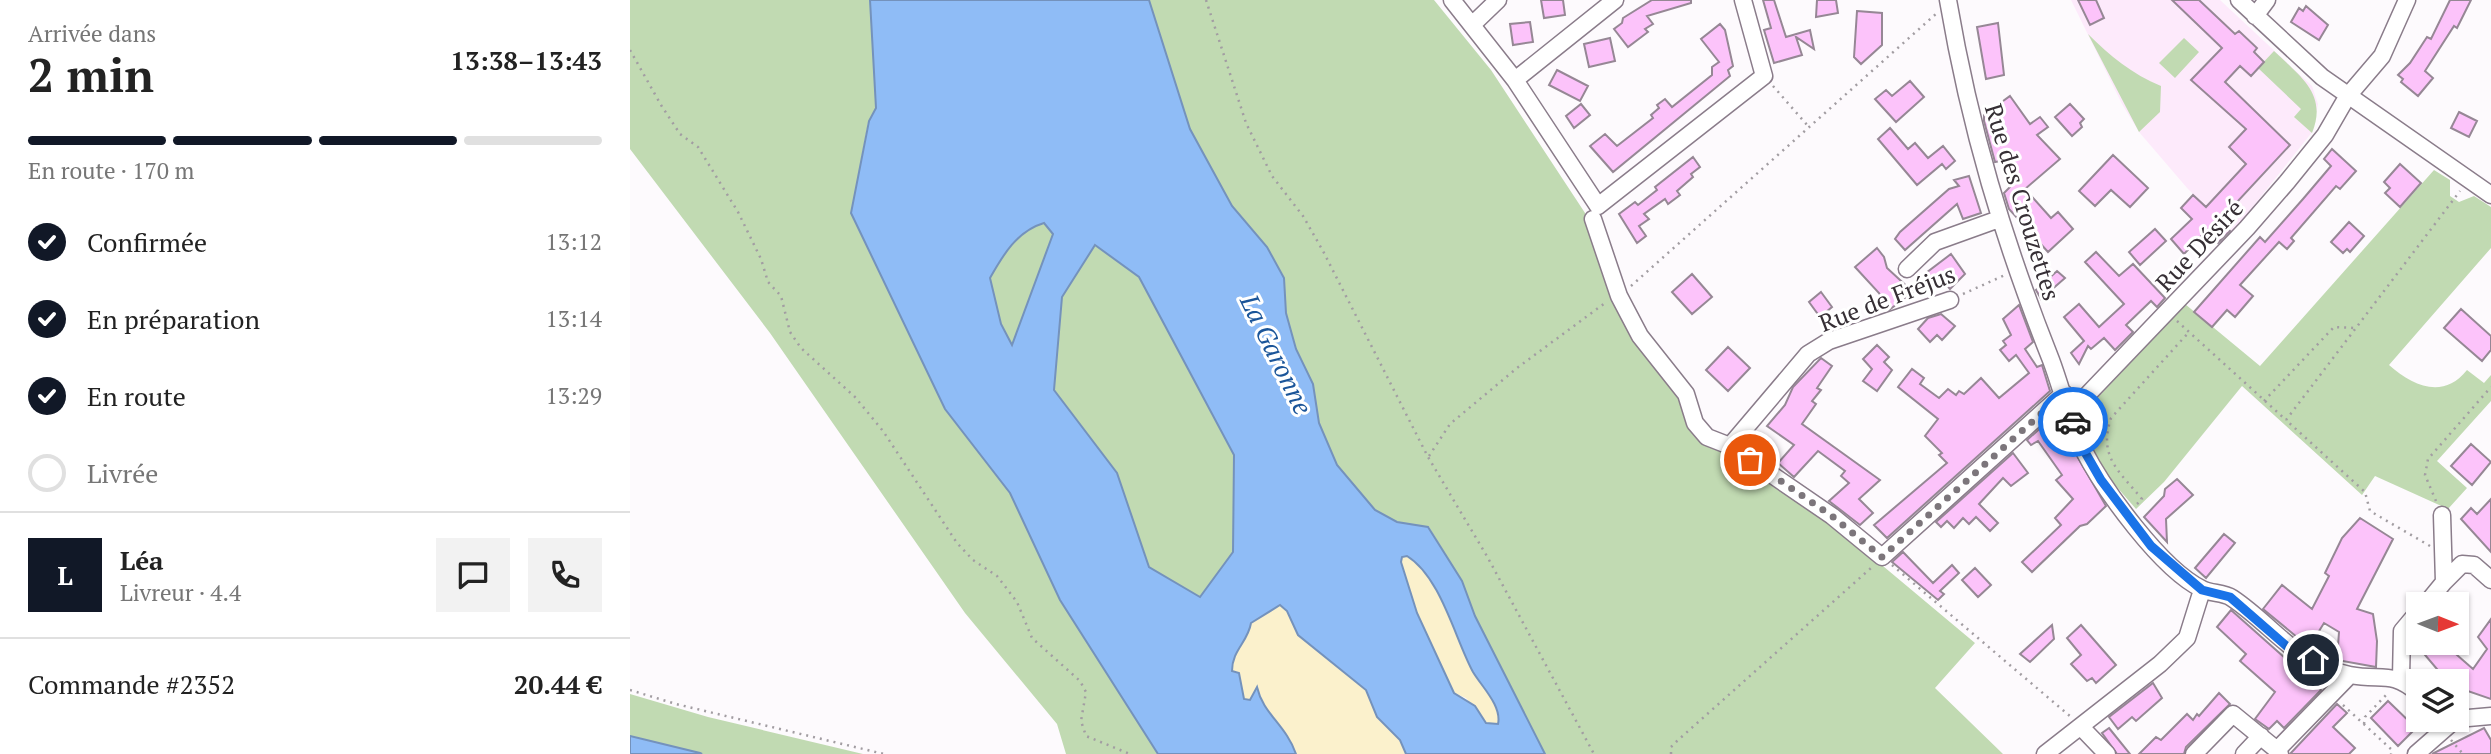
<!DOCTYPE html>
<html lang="fr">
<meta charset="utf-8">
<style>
body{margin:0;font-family:"PT Serif",serif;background:#f2f2f2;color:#222;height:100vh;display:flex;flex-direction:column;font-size:26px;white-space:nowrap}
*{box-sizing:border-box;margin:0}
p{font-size:23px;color:#767676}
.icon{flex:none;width:38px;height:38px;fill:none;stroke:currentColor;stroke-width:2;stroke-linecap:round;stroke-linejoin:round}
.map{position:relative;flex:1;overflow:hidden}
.details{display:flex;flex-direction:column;background:#fff;width:630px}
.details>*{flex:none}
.needle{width:46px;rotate:91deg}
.buttons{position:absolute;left:1776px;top:592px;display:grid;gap:14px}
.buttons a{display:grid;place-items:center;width:63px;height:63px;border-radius:0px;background:#fff;box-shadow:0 2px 5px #0004;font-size:35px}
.pin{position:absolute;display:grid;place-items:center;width:60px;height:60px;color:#fff;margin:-30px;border:4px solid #fff;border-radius:50%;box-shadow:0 2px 7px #0007}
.courier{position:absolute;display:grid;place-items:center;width:70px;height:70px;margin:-35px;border:5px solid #1a73e8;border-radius:50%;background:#fff;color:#222;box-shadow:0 2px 9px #0007}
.overview em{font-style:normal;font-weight:700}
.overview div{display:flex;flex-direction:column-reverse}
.overview{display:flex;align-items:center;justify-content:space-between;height:119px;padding:0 28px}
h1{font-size:46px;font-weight:700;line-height:52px}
.bar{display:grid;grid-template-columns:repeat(4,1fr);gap:10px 7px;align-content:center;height:84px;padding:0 28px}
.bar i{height:9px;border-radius:5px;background:#e0e0e0}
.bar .current{background:#111827}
.bar p{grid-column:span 4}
.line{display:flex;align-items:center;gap:18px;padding:0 28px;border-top:2px solid #e0e0e0}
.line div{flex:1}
.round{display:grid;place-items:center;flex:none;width:74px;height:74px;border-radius:0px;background:#f2f2f2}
ol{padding:0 28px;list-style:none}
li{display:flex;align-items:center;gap:21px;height:77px}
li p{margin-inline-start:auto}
li .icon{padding:7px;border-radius:50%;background:#111827;color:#fff;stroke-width:4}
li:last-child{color:#767676}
li i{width:38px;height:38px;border:4px solid #e0e0e0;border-radius:50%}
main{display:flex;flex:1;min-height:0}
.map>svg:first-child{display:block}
</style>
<main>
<section class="details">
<div class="overview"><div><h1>2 min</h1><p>Arrivée dans</p></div><em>13:38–13:43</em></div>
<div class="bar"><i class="current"></i><i class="current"></i><i class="current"></i><i></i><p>En route · 170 m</p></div>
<ol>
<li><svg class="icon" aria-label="check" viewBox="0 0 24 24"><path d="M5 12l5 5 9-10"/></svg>Confirmée<p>13:12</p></li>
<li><svg class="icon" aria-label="check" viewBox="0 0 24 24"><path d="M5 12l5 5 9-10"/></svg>En préparation<p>13:14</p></li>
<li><svg class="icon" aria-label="check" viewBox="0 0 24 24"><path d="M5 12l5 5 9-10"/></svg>En route<p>13:29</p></li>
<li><i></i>Livrée</li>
</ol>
<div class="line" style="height:126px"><b class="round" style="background:#111827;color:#fff">L</b><div><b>Léa</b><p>Livreur · 4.4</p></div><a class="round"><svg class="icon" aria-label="chat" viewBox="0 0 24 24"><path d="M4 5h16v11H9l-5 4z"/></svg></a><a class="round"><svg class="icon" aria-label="phone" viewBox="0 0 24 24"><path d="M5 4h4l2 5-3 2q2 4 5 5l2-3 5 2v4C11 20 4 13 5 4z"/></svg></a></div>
<div class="line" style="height:91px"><div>Commande #2352</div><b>20.44 €</b></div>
</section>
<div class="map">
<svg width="1861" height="754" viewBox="0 0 1861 754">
<rect width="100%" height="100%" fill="#fdfafd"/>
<path fill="#fdeafb" d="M1441 0H1590L1682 86 1688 104 1683 131 1602 233 1558 189 1509 132 1492 104Z"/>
<path fill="#c1dab2" d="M0 0H240L246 108 238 123 221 213 382 494 430 600 528 754H436L427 724 335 613 140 333 0 149Z
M519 0H804L861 70 957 216 977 275 1076 427 1102 456 1198 520 1345 643 1305 688 1373 754H915L845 616 832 581 799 527 767 522 745 510 707 465 689 423 683 384 666 349 656 313 654 277 637 247 602 206 560 129Z
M1458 34C1480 56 1502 74 1531 86L1530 112 1509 132Z
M1554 38 1569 52 1545 78 1529 63Z
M1644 51C1670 76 1698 94 1682 133L1664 117 1671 109 1628 68Z
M1804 170 1820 180V196L1829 202 1844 196 1861 207V248L1759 365C1783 386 1813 400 1837 370L1854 383 1861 375V401L1807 461 1837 488 1818 509 1745 476 1732 495 1612 386 1534 482 1506 509 1472 470 1452 431 1457 409 1555 304 1630 366Z
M414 223 423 234 382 346 371 324 360 278C373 254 387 231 414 223Z
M465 245 509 277 604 455 603 553 570 597 519 567 487 473 424 390 432 297Z
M0 694 78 717 233 754H72L0 736Z"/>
<path fill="#fbf1cc" d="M777 556C807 575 821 626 836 655 845 675 872 702 868 724L856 723 836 698 824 693 787 613 771 562 772 557Z
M650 605 657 611 669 635 736 690 747 717 770 740 776 754H666C656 727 633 714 627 688L620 700 614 699 609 673 602 671C602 650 618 642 621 623Z"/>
<path fill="#8fbcf6" stroke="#7492bc" stroke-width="2" fill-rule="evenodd" d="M240 0H519L560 129 602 206 637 247 654 278 656 313 666 349 683 384 689 423 707 465 745 510 767 522 798 527 832 581 845 616 915 754H776L770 740 747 717 736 690 668 635 657 611 650 605 621 623C618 642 602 650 602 671L609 673 614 699 620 700 627 687C633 714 656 725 666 754H528L430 600 380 493 315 409 221 213 239 121 246 108ZM414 223 423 234 382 345 371 324 360 278C373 255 387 231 414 223ZM465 245 509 277 604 455 603 552 570 597 519 567 487 473 424 390 432 297ZM777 556C811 577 825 639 843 672 852 687 872 706 868 724L856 723 845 706 824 693 787 613 771 562 772 557Z
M0 736 70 753 72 754H0Z"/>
<path fill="#fcc3fa" stroke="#968795" stroke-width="2" d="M911 0H933L935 15 914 18Z
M1022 0H1061V3L1017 16 1023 24 1015 29 1018 32 998 47 984 29 992 23 993 18Z
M1133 0H1144L1156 37 1180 30 1184 49 1166 37 1172 55 1144 63 1134 30 1141 28Z
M1187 0H1206L1208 13 1186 17Z
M1448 0H1466L1474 18 1460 25Z
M1542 0H1569L1605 34 1609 31 1627 48 1624 52 1634 62 1621 76 1610 66 1595 82 1660 145 1594 216 1600 222 1596 227 1600 231 1588 243 1577 230 1554 254 1541 239 1562 219 1551 208 1563 195 1576 207 1616 164 1599 147 1616 129 1561 80 1592 48Z
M1820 0H1841L1827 28 1824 26 1795 71 1803 78 1788 96 1771 82 1773 79 1768 75 1780 63 1797 37 1801 39Z
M1676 6 1698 25 1689 40 1661 22 1669 8 1673 11Z
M1227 11 1252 13V45L1231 64 1224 57Z
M900 22 903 42 883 45 880 24Z
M1368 23 1374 75 1356 79 1347 27Z
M1090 24 1095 30 1103 66 1098 70 1100 76 983 172 960 146 975 134 987 146 1023 118 1021 115 1029 108 1027 105 1035 99 1042 107 1082 75V67L1089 62 1071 39Z
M980 38 985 61 959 67 954 44Z
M927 70 958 86 950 101 919 85Z
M1280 81 1294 97 1266 122 1245 99 1256 90 1262 96Z
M1380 96 1400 124 1410 117 1418 127 1407 135 1430 159 1395 189 1421 218 1428 212 1443 229 1418 252 1379 209 1374 193 1385 182 1370 161 1365 162 1354 121V115Z
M951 104 960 115 944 128 936 116Z
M1440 104 1454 119 1450 123 1452 127 1442 136 1425 117Z
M1829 112 1847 121 1839 137 1821 128Z
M1260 128 1278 149 1285 143 1298 158 1313 146 1325 161 1316 169 1312 164 1287 185 1248 139Z
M1702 149 1726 171 1710 189 1706 186 1661 238 1664 241 1657 249 1649 242 1610 285 1623 296 1605 317 1597 310 1582 327 1564 312 1630 237 1635 242 1673 199 1701 166 1694 159Z
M1483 155 1518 188 1500 207 1481 190 1465 206 1449 191Z
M1063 157 1070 167 1061 174 1063 177 1047 191 1050 195 1038 204 1035 199 1014 214 1019 219 1009 226 1016 236 1007 243 989 214 1005 202 1008 205 1027 190 1025 187Z
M1770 164 1791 183 1770 207 1755 193 1760 188 1754 182Z
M1339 176 1351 213 1333 219 1327 204 1275 250 1265 239 1270 232 1319 189 1329 186 1324 180Z
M1719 222 1734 236 1720 252 1717 249 1713 253 1701 242Z
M1525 229 1536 241 1510 265 1499 252Z
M1247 248 1254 257 1257 268 1283 292 1259 310 1249 293 1225 267Z
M1466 252 1489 276 1503 264 1535 298 1527 307 1521 301 1496 325 1503 332 1485 350 1474 338 1461 349 1458 346 1449 364 1441 353 1454 341 1434 317 1449 304 1469 327 1494 304 1455 262Z
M1321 254 1335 274 1320 289 1314 282 1308 288 1296 273Z
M1427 271 1435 278 1411 299 1406 290Z
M1062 274 1082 297 1062 314 1042 292Z
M1191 292 1202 307 1190 317 1179 302Z
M1389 305 1403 342 1395 349 1407 367 1412 365 1420 391 1257 538 1244 525 1317 463 1309 455 1312 453 1295 436 1308 419 1268 387 1282 369 1294 378 1290 384 1309 398 1318 389 1326 395 1329 391 1334 394 1351 378 1369 398 1399 373 1386 355 1379 361 1370 350 1376 345 1373 341 1381 335 1373 319Z
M1831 309 1861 336V350L1852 361 1814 328Z
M1311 314 1325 326 1312 340 1307 335 1300 342 1288 329 1298 318Z
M1247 345 1259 357 1254 362 1262 370 1247 391 1233 381 1242 369 1233 359Z
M1098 347 1120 368 1098 391 1076 370Z
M1191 358 1202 366 1187 388 1191 390 1182 401 1186 404 1172 424 1250 480 1229 499 1243 513 1230 525 1199 501 1219 483 1211 476 1215 471 1188 451 1164 477 1148 463 1164 445 1137 426 1155 405 1163 387Z
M1424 416 1476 506 1457 524 1450 526 1402 572 1392 562 1431 525 1425 518 1443 499 1426 480 1432 475 1408 441 1401 445 1397 440Z
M1841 444 1861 462 1842 485 1821 466Z
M1383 453 1398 473 1381 486 1373 478 1349 504 1368 523 1360 531 1346 517 1339 524 1333 518 1324 528 1317 521 1311 527 1306 522Z
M1547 479 1563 495 1536 519 1537 542 1514 517 1534 496 1535 489Z
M1861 499V552L1831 519 1841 508 1847 514Z
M1730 518 1763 539 1727 609 1743 614 1747 641 1746 667 1707 660 1709 632 1694 623 1679 647 1633 609 1652 585 1682 609 1699 576 1695 573 1712 538Z
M1594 534 1605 543 1576 578 1565 568Z
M1273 552 1303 583 1322 565 1329 573 1310 591 1314 594 1308 600 1262 562Z
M1345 568 1361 585 1348 597 1332 580Z
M1601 610 1691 690 1654 728 1647 721 1639 729 1625 719 1645 692 1610 661 1616 654 1587 627Z
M1861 619V699L1829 688 1827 681H1819L1812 675 1784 642H1825L1819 648 1843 669 1857 649 1848 637Z
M1422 625 1424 639 1400 662 1390 654Z
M1451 625 1486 665 1466 683 1462 678 1457 681 1441 664 1451 655 1437 638Z
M1523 683 1532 698 1506 721 1502 717 1488 729 1479 717Z
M1589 693 1600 704 1556 747 1554 754H1509L1526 737 1531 740 1557 714 1563 720 1567 714 1569 716Z
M1758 701 1786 728 1768 746 1741 718Z
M1707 704 1717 713 1703 727 1725 748 1719 754H1660Z
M1479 728 1500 754H1487L1472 733Z
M1854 728 1861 740V754H1802Z"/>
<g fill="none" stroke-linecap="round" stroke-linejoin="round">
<g stroke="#8a7c8a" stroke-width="19">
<path id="minor" d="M822 0 885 80 968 206 1134 76 1113 0
M1318 0C1340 129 1373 239 1421 360 1432 389 1439 422 1453 449 1474 490 1531 569 1572 589 1581 594 1593 592 1602 598 1644 626 1665 664 1720 675 1752 681 1761 670 1788 693
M1609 0 1692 77 1861 195
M1625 16 1637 0
M842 25 868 0
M885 80 985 0
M963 219 989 296 1010 336 1056 394 1065 423 1077 437 1100 446 1202 516 1252 557 1434 393
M1277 269 1305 242 1369 219
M1440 413 1617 228 1657 182 1695 135 1717 97 1752 56 1777 0
M1100 446 1178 354 1199 341 1320 300
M1814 582 1832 564 1844 565 1861 580
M1796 604 1814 582 1812 515
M1771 678 1772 631 1788 612
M1827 719 1861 716
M1451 727 1477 754
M1415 754 1530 664 1557 638 1572 590
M1564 754 1603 714 1647 750
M1614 754 1631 736
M1650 754 1647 750 1720 675
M1786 754 1826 719"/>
</g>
<path stroke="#a29da2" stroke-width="2.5" stroke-dasharray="2 5" stroke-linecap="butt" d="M576 0 616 123 642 176 673 216 693 251 798 457 858 558 964 754
M0 50 31 105 50 134 68 147 108 212 131 259 138 282 151 296 160 332 171 348 225 397 253 431 327 543 343 560 367 576 387 602 402 638 450 681 456 692 451 721 456 736 500 754
M1143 86 1178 126
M1001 286 1307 13
M1333 294 1375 275
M1547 321 1656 420
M1634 401 1704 327 1725 328
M1457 418 1476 437
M799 456 820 424 887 368 975 303
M1806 501 1795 475 1798 459 1861 387
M1507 504 1512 499C1489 471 1468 457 1481 418L1559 332
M1800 546 1740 511 1735 492 1656 420 1830 191
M1262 565 1441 717
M0 690 46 704 254 754
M1713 705 1762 750 1761 754
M1734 724 1735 717 1759 692
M1821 740 1833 754
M1041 754V747L1047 741 1241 568"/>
<use href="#minor" stroke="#fff" stroke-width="16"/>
</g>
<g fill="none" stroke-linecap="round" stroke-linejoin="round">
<path stroke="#7c767b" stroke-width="7" stroke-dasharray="0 12.6" d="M1120 460 1202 516 1252 557 1434 393 1443 422"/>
<path stroke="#1a73e8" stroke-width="9" d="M1443 422 1452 447 1471 480 1521 546 1572 590 1600 597 1661 650 1683 660"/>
</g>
<g text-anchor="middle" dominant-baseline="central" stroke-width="6" stroke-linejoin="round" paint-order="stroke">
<g font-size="24" fill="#362f35" stroke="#fff">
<text transform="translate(1393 202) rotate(73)">Rue des Crouzettes</text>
<text transform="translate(1569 245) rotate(-47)">Rue Désiré</text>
<text transform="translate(1257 298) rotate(-21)">Rue de Fréjus</text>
</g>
<g font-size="26" font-style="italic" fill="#1b5599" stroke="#fff">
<text transform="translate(647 354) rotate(64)">La Garonne</text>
</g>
</g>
</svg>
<div class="buttons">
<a><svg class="needle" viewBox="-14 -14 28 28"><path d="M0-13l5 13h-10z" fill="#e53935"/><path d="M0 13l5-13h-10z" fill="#767676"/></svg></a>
<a><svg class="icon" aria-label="layers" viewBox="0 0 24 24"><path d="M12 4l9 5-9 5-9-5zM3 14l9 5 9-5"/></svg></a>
</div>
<div class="pin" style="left:1120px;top:460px;background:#ea580c"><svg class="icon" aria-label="bag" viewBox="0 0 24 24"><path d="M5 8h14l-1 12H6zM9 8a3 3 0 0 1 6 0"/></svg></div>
<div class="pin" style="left:1683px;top:660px;background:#1f2937"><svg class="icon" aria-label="home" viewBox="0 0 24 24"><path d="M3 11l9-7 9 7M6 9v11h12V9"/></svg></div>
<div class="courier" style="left:1443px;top:422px"><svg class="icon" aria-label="car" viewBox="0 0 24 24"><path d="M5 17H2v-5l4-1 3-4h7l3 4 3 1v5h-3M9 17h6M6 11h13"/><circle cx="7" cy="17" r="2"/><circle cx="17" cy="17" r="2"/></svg></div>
</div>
</main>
